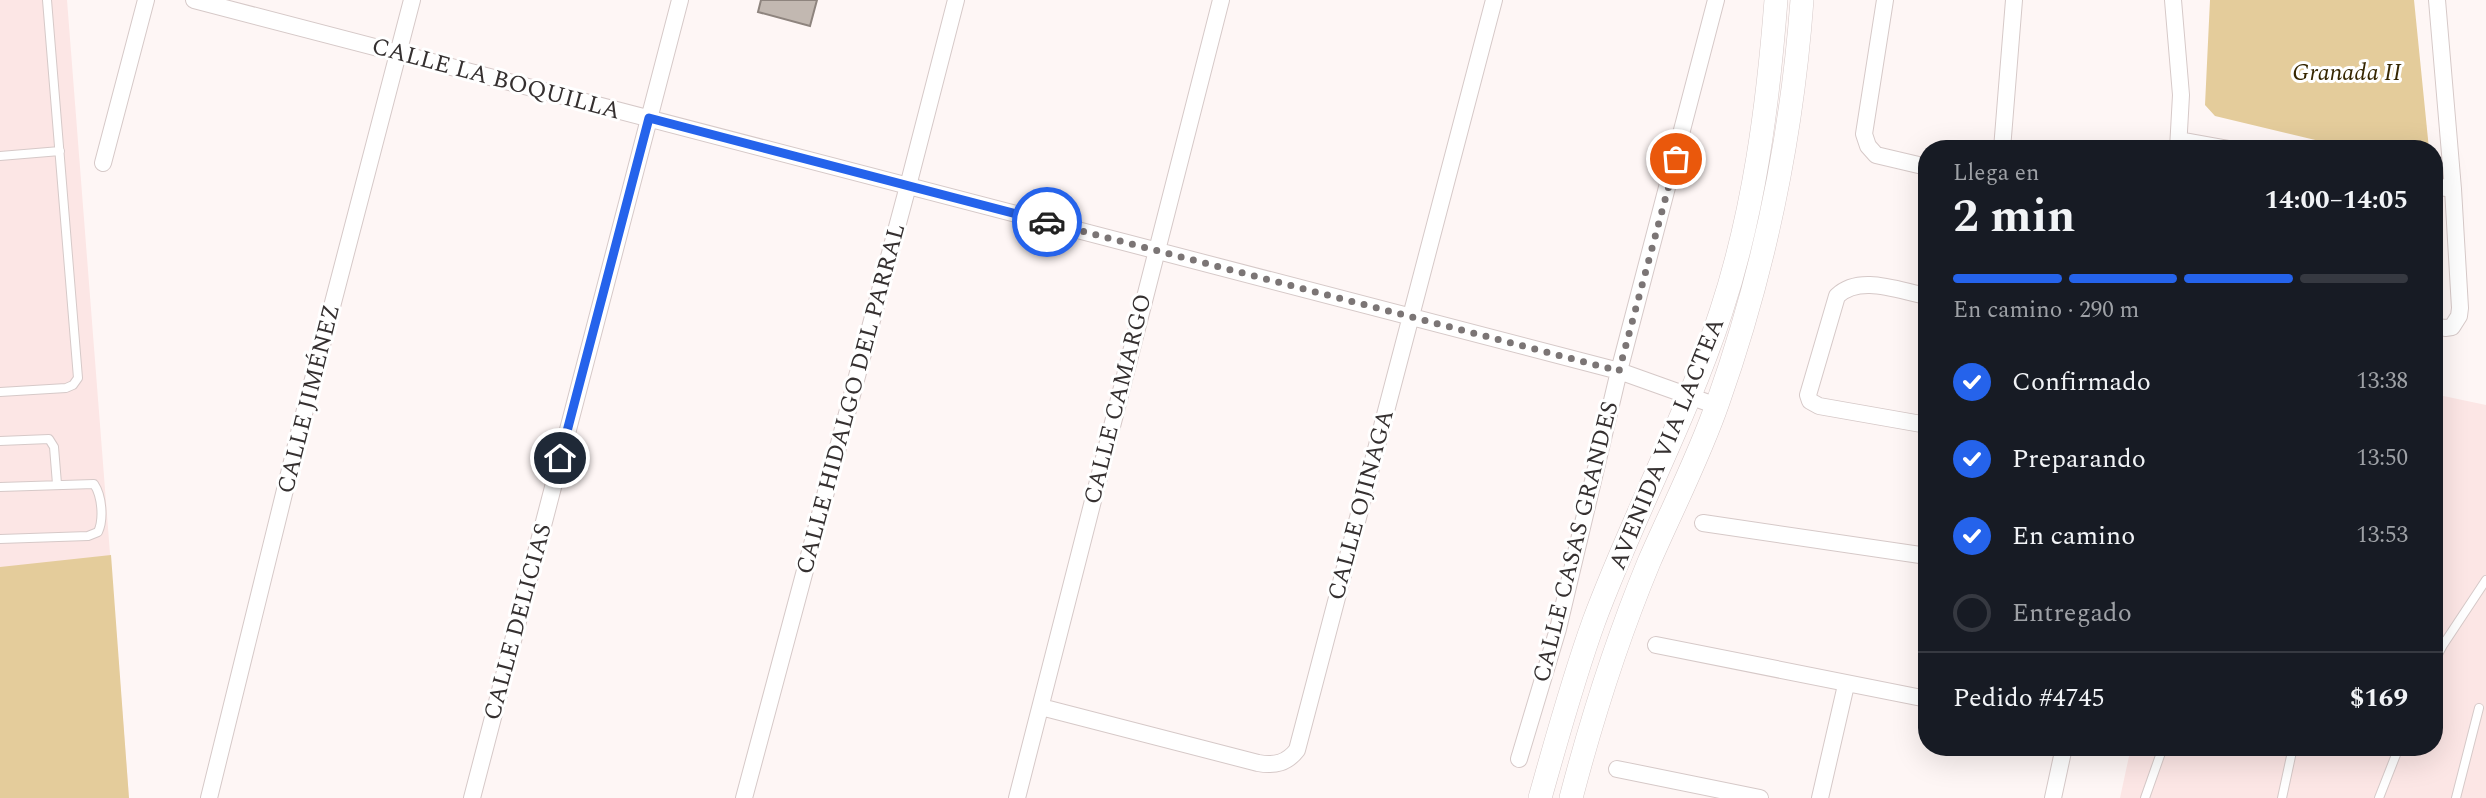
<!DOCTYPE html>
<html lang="es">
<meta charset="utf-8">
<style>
body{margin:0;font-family:Spectral,serif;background:#242831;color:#f1f3f6;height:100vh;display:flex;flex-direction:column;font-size:26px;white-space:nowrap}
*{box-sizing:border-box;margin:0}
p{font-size:23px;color:#9ea1a6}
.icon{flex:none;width:38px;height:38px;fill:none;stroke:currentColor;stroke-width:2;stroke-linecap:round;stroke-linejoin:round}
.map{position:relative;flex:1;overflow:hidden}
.details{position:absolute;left:1918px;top:140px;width:525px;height:616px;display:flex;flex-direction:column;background:#171b24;border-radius:28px;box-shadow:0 7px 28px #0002}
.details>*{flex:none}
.pin{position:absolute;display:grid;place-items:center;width:60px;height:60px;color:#fff;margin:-30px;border:4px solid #fff;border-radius:50%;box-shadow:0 2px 7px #0007}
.courier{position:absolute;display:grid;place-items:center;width:70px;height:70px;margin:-35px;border:5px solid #2563eb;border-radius:50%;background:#fff;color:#222;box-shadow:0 2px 9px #0007}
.summary em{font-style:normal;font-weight:700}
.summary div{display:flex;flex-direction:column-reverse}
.summary{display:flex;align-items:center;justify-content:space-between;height:119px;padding:0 35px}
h1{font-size:46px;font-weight:700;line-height:52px}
.bar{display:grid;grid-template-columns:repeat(4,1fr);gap:10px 7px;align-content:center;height:84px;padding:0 35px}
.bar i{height:9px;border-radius:5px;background:#363941}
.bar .selected{background:#2563eb}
.bar p{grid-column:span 4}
.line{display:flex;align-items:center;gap:18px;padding:0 35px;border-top:2px solid #363941}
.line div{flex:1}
ol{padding:0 35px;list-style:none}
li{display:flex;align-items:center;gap:21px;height:77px}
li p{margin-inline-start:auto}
li .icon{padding:7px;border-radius:50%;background:#2563eb;color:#fff;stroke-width:4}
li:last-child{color:#9ea1a6}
li i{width:38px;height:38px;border:4px solid #363941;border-radius:50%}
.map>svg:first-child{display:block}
</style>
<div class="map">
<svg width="2486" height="798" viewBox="0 0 2486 798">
<rect width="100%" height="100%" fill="#fef6f5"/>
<path fill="#fce6e5" d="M0 0H67L129 798H0Z
M2434 394 2486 405V798H2120L2131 747H2434Z"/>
<path fill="#e4cc9b" d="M2210 0H2414L2429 149H2353L2215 116 2205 105Z
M111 555 129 798H0V567Z"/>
<path fill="#c2b8b1" stroke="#8e847e" stroke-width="2" d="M761 0H817L810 26 758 12Z"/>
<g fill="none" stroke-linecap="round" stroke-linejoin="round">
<g stroke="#d6c9c8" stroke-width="10">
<path id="service" d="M0 156 60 151
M0 392 66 388 73 385 78 378 47 0
M0 441 49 439 54 447 57 484
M0 487 94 484C102 496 104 519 98 532L88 536 0 539
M2434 630 2443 645 2434 662
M2443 645 2486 580
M2145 798 2163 747
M2282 798 2293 747
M2379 798 2399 747
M2456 798 2479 708"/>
</g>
<g stroke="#d6c9c8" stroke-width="18">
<path id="minor" d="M194 0 1619 371 1717 406
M1885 0 1864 134 1868 146 1876 155 1927 167
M2173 0 2181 95 2178 149
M2179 140 2229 149
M2002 149 2014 0
M103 163 146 0
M2434 186 2453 189
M1927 296C1899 291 1860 274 1837 296L1808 395 1810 401 1819 406 1927 425
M2434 326 2445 328 2452 327 2459 316 2460 308 2453 189 2437 0
M1703 523 1927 556
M1656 645 1927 699
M1041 707 1258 763C1275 766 1287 763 1297 750L1494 0
M1519 759 1558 629 1619 371 1716 0
M1617 769 1760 798
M209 798 300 429 412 0
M472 798 680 0
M744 798 908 186 956 0
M1017 798 1221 0
M1820 798 1846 685
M2053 798 2064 747"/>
</g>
<g stroke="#d6c9c8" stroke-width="24">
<path id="secondary" d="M1540 798C1557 738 1573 679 1594 621 1633 516 1686 419 1721 312 1754 212 1768 105 1776 0
M1571 798C1592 718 1617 639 1649 562 1672 509 1699 457 1718 402 1764 272 1792 138 1802 0"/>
</g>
<use href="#service" stroke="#fff" stroke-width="8"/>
<use href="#minor" stroke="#fff" stroke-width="16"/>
<use href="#secondary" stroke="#fff" stroke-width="23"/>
</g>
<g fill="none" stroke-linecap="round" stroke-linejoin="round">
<path stroke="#7b7575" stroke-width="7" stroke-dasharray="0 12.6" d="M1047 222 1619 371 1676 159"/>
<path stroke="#2563eb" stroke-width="9" d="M560 458 649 118 1047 222"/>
</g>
<g text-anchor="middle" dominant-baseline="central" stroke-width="6" stroke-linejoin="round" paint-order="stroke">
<g font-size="24" font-style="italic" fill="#362600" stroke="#fff">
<text x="2347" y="73">Granada II</text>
</g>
<g font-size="24" fill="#353030" stroke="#fff">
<text transform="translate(496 79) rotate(15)">CALLE LA BOQUILLA</text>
<text transform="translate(309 399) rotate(-76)">CALLE JIMÉNEZ</text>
<text transform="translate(851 399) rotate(-75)">CALLE HIDALGO DEL PARRAL</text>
<text transform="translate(1118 399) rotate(-76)">CALLE CAMARGO</text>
<text transform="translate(1667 444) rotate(-68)">AVENIDA VIA LACTEA</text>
<text transform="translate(1361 505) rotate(-75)">CALLE OJINAGA</text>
<text transform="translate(1576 542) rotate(-76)">CALLE CASAS GRANDES</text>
<text transform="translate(518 622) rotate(-75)">CALLE DELICIAS</text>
</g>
</g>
</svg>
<div class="pin" style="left:1676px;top:159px;background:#ea580c"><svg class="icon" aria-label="bag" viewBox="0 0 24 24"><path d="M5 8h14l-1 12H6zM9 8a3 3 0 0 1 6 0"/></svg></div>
<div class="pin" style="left:560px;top:458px;background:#1f2937"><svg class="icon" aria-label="home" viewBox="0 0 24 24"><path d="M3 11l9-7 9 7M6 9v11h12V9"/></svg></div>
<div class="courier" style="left:1047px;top:222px"><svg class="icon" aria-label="car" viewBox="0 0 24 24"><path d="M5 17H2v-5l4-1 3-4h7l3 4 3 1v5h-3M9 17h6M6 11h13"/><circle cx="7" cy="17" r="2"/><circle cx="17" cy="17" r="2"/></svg></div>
<section class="details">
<div class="summary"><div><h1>2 min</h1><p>Llega en</p></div><em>14:00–14:05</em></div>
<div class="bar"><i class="selected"></i><i class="selected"></i><i class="selected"></i><i></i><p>En camino · 290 m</p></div>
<ol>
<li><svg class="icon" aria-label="check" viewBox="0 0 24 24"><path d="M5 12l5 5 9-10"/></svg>Confirmado<p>13:38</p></li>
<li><svg class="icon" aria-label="check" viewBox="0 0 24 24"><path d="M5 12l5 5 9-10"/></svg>Preparando<p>13:50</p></li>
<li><svg class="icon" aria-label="check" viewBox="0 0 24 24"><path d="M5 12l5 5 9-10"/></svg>En camino<p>13:53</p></li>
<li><i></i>Entregado</li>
</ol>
<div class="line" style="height:91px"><div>Pedido #4745</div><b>$169</b></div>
</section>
</div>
